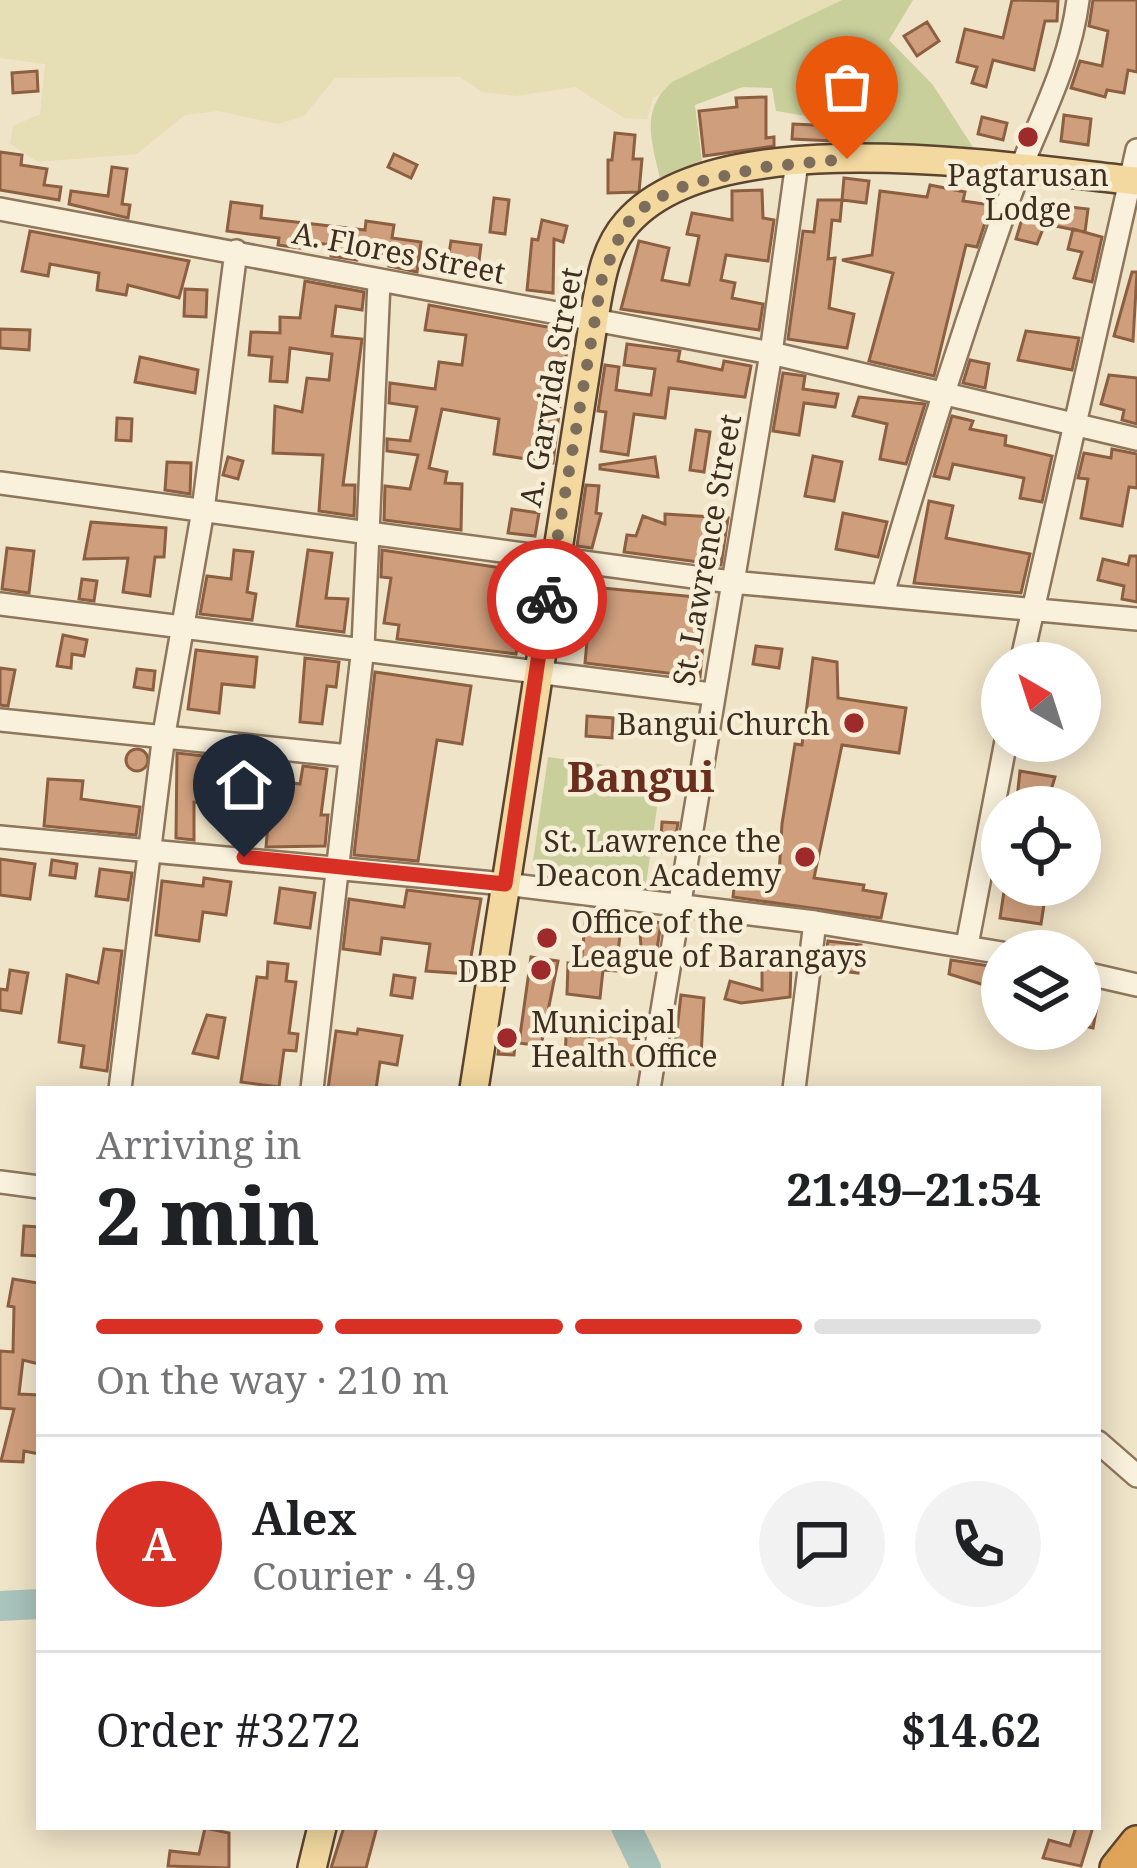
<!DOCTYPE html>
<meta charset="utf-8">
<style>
body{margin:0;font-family:"Noto Serif",serif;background:#f2f2f2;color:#202124;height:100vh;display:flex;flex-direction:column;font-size:45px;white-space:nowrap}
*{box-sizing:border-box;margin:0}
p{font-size:39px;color:#757577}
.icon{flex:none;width:66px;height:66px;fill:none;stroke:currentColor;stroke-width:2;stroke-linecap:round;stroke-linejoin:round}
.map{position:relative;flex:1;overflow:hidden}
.details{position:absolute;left:36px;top:1086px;width:1065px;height:744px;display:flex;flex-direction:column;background:#fff;border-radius:0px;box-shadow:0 6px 30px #0003}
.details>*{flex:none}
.needle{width:78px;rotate:321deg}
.fabs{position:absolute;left:981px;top:642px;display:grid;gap:24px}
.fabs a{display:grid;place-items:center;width:120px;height:120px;border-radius:50%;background:#fff;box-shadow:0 6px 30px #0003;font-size:60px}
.pin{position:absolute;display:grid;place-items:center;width:102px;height:102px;color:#fff;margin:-123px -51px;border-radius:50% 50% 50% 0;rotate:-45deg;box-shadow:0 0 12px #0007}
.pin .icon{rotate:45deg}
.courier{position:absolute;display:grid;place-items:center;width:120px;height:120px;margin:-60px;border:9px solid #d93025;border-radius:50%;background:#fff;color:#222;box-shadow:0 3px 15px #0007}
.headline em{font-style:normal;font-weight:800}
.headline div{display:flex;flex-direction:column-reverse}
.headline{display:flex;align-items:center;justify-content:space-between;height:204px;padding:0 60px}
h1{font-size:78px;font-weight:800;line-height:90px}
.bar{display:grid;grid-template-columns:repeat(4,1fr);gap:18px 12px;align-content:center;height:144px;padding:0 60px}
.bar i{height:15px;border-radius:9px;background:#e0e0e0}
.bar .selected{background:#d93025}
.bar p{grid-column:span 4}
.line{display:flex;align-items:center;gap:30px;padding:0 60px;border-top:3px solid #e0e0e0}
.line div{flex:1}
.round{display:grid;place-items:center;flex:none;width:126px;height:126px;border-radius:63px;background:#f2f2f2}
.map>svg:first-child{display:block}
</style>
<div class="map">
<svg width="1137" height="1868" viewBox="0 0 1137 1868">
<rect width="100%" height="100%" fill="#f0e4c8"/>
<path fill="#e6deb5" d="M0 0H842L653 98 647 119 624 118 575 87 516 96 482 92 460 77 335 78 304 116 278 124 218 111 185 115 137 154 38 162 10 144 13 126 40 114 45 64 0 58Z"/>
<path fill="#c9cf9b" d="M842 0H913L889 40 933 85 978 155 897 145 841 148 843 122 776 111 772 88 743 87 695 105 703 169 661 184C653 143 638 112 672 82Z
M548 757 662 773 646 884 532 868Z"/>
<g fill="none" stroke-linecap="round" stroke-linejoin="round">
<path stroke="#a9c4bc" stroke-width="30" d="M0 1606 39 1604
M626 1827 646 1868"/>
</g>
<path fill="#cf9f7d" stroke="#8d5f41" stroke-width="3" d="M1012 0 1058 1 1057 21H1045L1034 70 993 60 986 87 972 83 977 67 957 62 965 29 1003 38Z
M1093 0H1137V72L1128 70 1124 93 1107 90 1105 97 1071 88 1080 61 1102 66 1108 31 1089 26Z
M927 22 939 41 917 56 904 36Z
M37 71 38 91 13 93 12 73Z
M766 97V138L774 137V146L704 156 699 111 737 107 736 98Z
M1064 115 1091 119 1088 145 1061 141Z
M982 117 1007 123 1003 140 978 134Z
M793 124 834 126 833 141 792 139Z
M615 133 635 135 633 159H642L639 192 608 193V160H612Z
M0 152 22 155 21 165 47 169 44 185 61 187 59 200 0 190Z
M394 154 417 165 411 178 388 167Z
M112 167 127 169 122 204 130 205 128 218 69 204 71 191 108 196Z
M844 178 869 181 866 203 842 200Z
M930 185 965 192 963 201 991 205 977 247 966 245 934 376 869 361 893 273 842 260 872 255 880 191 927 197Z
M762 190 763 218 774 220 768 261 726 255 721 280 735 283 732 298 763 304 759 330 621 309 639 241 669 248 662 280 689 285 699 236 687 234 692 213 732 220V191Z
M494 198 509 200 505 234 490 232Z
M818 200H842L840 221 832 220 828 259 835 258 829 308 854 314 847 348 788 339 803 231 814 232Z
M231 202 262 206 261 218 365 230 366 221 394 225 392 238 421 242 417 272 389 266 391 255 359 251 357 260 337 257 331 256 332 245 301 241 300 248 278 245 279 238 227 231Z
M1027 202 1088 209 1085 232 1045 224 1037 244 1016 239Z
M542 220 567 226 563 242 554 239 553 293 527 290 532 239 538 240Z
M1073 229 1102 237 1092 282 1074 278 1082 252 1068 249Z
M30 231 189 261 179 298 128 285 126 295 97 290 99 273 50 264 48 276 22 271Z
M451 241 481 245 477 277 446 273Z
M1132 272H1137L1133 341 1114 336Z
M305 281 364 292 362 310 336 306 332 336 362 339 343 485H355L354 516 319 511 323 455 273 453 275 406 302 412 307 378 329 380 332 354 290 348 287 382 270 381 272 357 249 355 251 332 280 333V317L300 318Z
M185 289 207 290 206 317 184 316Z
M429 305 569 331 553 463 494 454 499 419 442 409 429 468 447 472 445 483 462 484 461 530 384 520 385 486 410 489 418 455 387 451V439L410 441 417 407 389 403 390 383 435 389 439 362 462 365 466 335 425 330Z
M0 329 30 330 29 350 0 348Z
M1026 331 1079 338 1072 370 1018 360Z
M627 344 680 351 678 361 722 370 724 361 751 366 745 397 669 388 665 418 634 414 628 455 601 451 606 412 598 411 605 365 619 367 616 390 651 395 655 369 624 365Z
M140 357 198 370 195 393 135 382Z
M970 360 989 364 985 388 963 383Z
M783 373 805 376 803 389 838 394 835 407 804 403 799 435 773 431Z
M1109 375 1137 378V424L1122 420 1124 410 1101 404Z
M859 397 925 404 906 464 880 459 887 424 853 416Z
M952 416 973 421 970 429 1006 436 1005 445 1052 456 1042 502 1020 498 1024 478 953 464 949 479 934 476Z
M117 418 132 419 131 441 116 440Z
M696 430 710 432 704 472 690 470Z
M1112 449 1137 454V488L1129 487 1122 526 1081 518 1088 479 1078 478 1084 453 1111 458Z
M813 456 842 462 834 501 805 496Z
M228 457 243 461 238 479 223 475Z
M655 457 658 477 600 469V465Z
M167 462 191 463 190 494 165 490Z
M586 485 599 486 596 513 601 514 592 548 577 546Z
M929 501 953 506 946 538 1030 554 1021 593 914 583Z
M512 509 539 513 535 536 508 533Z
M843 513 887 522 878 557 836 549Z
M665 514 728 518 721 565 624 552 627 535 636 536 643 516 665 524Z
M91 522 166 528 164 557H155L150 596 123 592 128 558 84 559Z
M7 548 34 551 29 593 2 589Z
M234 550 253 552 247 592 256 594 252 620 200 614 207 576 231 579Z
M308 550 332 553 326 598 348 599 344 632 297 626Z
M382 550 529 572 516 654 397 639 399 625 384 623 391 578 381 577Z
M1130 556H1137V602L1122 599 1124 586 1098 580 1103 559 1128 565Z
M82 579 97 581 94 601 79 599Z
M592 587 707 598 700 677 585 663Z
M63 635 87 640 84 656 72 654 71 668 57 666Z
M756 646 782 649 779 668 753 664Z
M196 650 257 657 254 687 222 684 219 713 188 709Z
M305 658 339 662 336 687 327 686 322 724 300 722Z
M813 658 837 662 838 698 906 708 899 753 842 745 814 878 864 885 863 890 886 894 881 918 733 897 736 870 779 875 782 824 795 744 802 745Z
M0 668 15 670 8 706 0 705Z
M137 669 155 671 153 690 134 687Z
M375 672 471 686 462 744 437 740 418 861 354 855Z
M587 716 613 718 612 738 586 736Z
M126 760a11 11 0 1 1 22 0a11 11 0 1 1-22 0Z
M177 753 268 763 264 788 234 784 232 805 194 802V840L176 838Z
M303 766 327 769 321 815H328L325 846 266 847 272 780 300 784Z
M1020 771 1055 777 1046 807H1016Z
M48 779 83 781 81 799 140 807 136 835 44 826Z
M662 822 678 823 673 852H660Z
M0 859 35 864 30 899 0 895Z
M52 860 77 864 75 878 50 875Z
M100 869 132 873 128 900 96 896Z
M204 878 231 882 226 915 203 912 199 941 156 935 162 881 203 886Z
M1005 885H1047L1041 924 1000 918Z
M280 888 315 893 310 928 275 923Z
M407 890 481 899 468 974 426 971 430 944 382 938 380 954 343 949 349 899 404 907Z
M586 914 622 917 616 971 603 970 600 998 567 994 568 963 581 965Z
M639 919 661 923 657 949 641 947Z
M828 941 861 945 858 973 824 969Z
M104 949 122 951 107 1071 81 1067 84 1046 59 1042 67 975 98 983Z
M531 957 558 961 541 1046 519 1043Z
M951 960 1002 968 1000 990 949 974Z
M268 962 288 964 286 981 296 982 289 1033 298 1034 296 1051 284 1050 279 1087 241 1082 257 977 267 978Z
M791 965 790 997 741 1003 725 999 730 981 762 990V966Z
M10 970 28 973 21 1013 0 1010V989L7 990Z
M394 975 415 978 412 998 391 995Z
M681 995 704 998 701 1057 674 1055Z
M1080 1003 1097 1006 1093 1028 1080 1025Z
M207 1015 225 1018 218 1058 193 1053Z
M594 1022 645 1024 638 1065 565 1063 566 1036 593 1037Z
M358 1029 402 1036 397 1065 380 1062 376 1089H328L336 1031 357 1034Z
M501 1035 516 1036 514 1055 498 1054Z
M24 1226 39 1227V1256L22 1255Z
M13 1279 38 1283 39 1364 23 1360 19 1394 39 1395V1454L24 1451 23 1462 1 1461 14 1409 0 1408V1351L13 1352 14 1307 8 1306Z
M344 1827H377L366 1868H331Z
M1076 1827H1093L1081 1866 1043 1858 1049 1840 1070 1846Z
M205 1828 229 1833V1868L168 1866 170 1851 199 1854Z"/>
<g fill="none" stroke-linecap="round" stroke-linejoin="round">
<g stroke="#8d765c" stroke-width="26">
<path id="minor" d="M0 209 771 353 1137 439
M0 483 731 582 1137 619
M883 594C921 461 963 330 1009 199 1032 133 1069 72 1078 0
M0 604 711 694
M1021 663 1137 150
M0 720 349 756
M0 837 505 884 815 922 1002 953
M967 945 1006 741
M1080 972 1137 985
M120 1089 164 734 203 510 236 251
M312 1089 363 647 379 282
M649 1089 771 353 797 162
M794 1089 815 922
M0 1182 39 1187
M1098 1442 1137 1476"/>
</g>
<g stroke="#5b4430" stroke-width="32">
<path id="major" d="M474 1089 594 318C600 284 604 249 627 223 717 119 1014 168 1137 181
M312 1868 322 1827"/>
</g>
<g stroke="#5b4430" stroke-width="38">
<path id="highway" d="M1117 1868 1137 1843"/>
</g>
<use href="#minor" stroke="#faf1dc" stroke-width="21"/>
<use href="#major" stroke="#f3d9a0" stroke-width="27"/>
<use href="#highway" stroke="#e0a458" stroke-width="33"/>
</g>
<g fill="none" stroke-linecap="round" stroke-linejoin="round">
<path stroke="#7c6e5b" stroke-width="12" stroke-dasharray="0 21.6" d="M547 599 602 278 624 226 651 201 689 184 764 167 847 159"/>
<path stroke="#d93025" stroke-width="15" d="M244 857 505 884 547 599"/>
</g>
<g fill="#9e2a2b" stroke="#f7eed8" stroke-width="4.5">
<circle cx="1028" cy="137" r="12"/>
<circle cx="854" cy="723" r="12"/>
<circle cx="805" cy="857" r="12"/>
<circle cx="547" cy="938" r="12"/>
<circle cx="541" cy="970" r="12"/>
<circle cx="507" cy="1038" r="12"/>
</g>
<g text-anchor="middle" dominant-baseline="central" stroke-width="9" stroke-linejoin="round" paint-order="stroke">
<g font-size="30" fill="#3d2e20" stroke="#f7eed8" text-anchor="end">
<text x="1028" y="174" text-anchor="middle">Pagtarusan<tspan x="1028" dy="34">Lodge</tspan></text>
<text x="830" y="723">Bangui Church</text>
<text x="781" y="840">St. Lawrence the<tspan x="781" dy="34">Deacon Academy</tspan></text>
<text x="571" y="921" text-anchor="start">Office of the<tspan x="571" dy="34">League of Barangays</tspan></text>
<text x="517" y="970">DBP</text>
<text x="531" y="1021" text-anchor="start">Municipal<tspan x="531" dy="34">Health Office</tspan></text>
</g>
<g font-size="30" fill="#3d2e20" stroke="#f7eed8">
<text transform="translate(399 252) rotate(11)">A. Flores Street</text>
<text transform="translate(550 387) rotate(-80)">A. Garvida Street</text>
<text transform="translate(706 550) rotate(-80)">St. Lawrence Street</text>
</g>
<g font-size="42" font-weight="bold" fill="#6b2e1e" stroke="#f7eed8">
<text x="641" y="775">Bangui</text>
</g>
</g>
</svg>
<div class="fabs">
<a><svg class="needle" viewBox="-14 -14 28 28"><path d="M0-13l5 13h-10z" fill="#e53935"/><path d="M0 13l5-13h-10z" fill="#757577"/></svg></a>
<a><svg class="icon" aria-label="locate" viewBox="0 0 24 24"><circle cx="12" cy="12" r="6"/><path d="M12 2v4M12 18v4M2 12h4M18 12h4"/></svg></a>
<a><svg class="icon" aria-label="layers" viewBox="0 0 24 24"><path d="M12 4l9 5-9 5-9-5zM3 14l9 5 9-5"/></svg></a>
</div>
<div class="pin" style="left:847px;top:159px;background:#ea580c"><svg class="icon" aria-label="bag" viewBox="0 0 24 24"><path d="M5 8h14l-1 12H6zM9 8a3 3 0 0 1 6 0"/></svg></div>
<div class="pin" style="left:244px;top:857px;background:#1f2937"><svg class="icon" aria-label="home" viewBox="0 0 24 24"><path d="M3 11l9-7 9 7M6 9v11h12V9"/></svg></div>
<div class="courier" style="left:547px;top:599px"><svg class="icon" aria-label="bike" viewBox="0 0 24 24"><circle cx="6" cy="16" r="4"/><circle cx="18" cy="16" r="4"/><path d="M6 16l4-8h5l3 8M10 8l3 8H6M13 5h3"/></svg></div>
<section class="details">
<div class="headline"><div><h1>2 min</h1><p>Arriving in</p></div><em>21:49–21:54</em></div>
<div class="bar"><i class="selected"></i><i class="selected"></i><i class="selected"></i><i></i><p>On the way · 210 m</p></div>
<div class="line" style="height:216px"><b class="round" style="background:#d93025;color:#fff">A</b><div><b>Alex</b><p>Courier · 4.9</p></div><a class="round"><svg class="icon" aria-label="chat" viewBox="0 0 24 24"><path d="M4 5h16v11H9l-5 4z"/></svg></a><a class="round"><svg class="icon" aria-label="phone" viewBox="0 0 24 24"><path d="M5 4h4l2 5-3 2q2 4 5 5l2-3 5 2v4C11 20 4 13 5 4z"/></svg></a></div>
<div class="line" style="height:156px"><div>Order #3272</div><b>$14.62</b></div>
</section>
</div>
